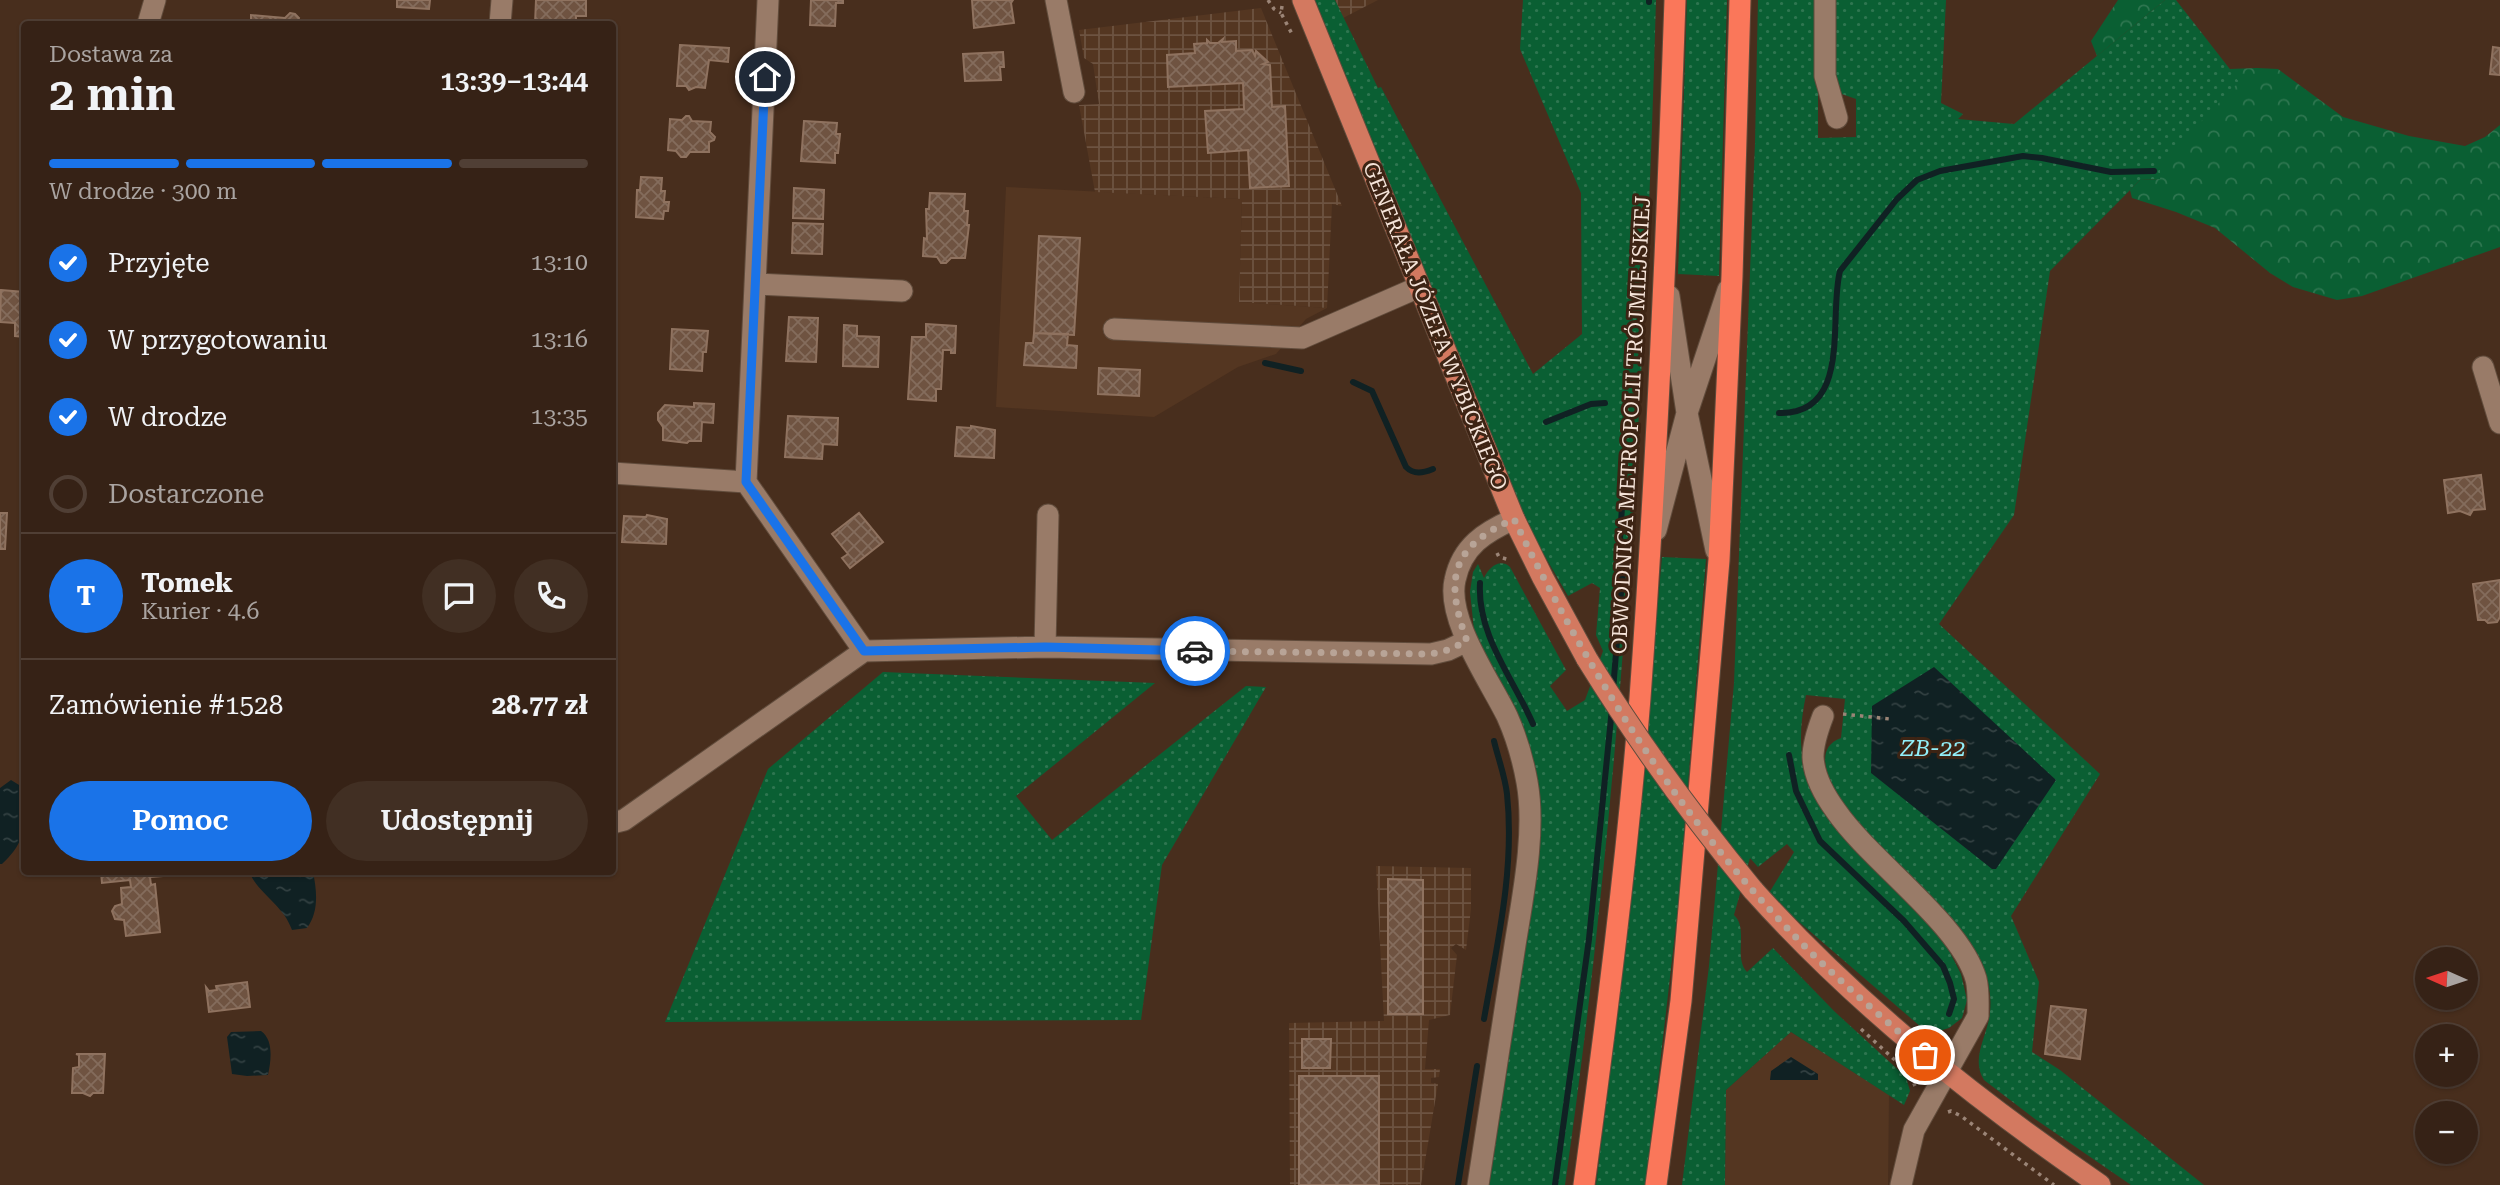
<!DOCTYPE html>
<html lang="pl">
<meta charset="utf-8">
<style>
body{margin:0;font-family:"Roboto Serif",serif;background:#412f23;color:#f1f3f6;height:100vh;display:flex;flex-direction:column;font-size:26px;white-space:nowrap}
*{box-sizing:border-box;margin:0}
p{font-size:23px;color:#aaa4a1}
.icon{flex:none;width:38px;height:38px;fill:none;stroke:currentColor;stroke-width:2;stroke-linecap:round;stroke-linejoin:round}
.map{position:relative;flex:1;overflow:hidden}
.side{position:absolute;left:21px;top:21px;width:595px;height:854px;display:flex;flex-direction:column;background:#362216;border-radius:7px;box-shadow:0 2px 5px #0004,0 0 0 2px #503f35}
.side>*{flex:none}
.needle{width:46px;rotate:273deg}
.buttons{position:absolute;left:2415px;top:947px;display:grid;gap:14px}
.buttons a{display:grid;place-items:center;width:63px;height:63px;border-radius:50%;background:#362216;box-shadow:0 2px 5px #0004,0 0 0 2px #503f35;font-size:35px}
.pin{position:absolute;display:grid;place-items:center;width:60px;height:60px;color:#fff;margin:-30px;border:4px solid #fff;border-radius:50%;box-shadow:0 2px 7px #0007}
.courier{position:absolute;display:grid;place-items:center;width:70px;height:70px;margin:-35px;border:5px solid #1a73e8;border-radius:50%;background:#fff;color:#222;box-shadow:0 2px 9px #0007}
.headline em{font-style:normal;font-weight:600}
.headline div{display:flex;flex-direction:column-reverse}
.headline{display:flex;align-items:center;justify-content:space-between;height:119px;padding:0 28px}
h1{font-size:46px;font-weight:600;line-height:52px}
.bar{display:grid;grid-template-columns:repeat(4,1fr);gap:10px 7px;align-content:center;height:84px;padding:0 28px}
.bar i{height:9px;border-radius:5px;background:#503f35}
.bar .current{background:#1a73e8}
.bar p{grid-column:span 4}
.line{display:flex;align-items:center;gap:18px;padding:0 28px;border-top:2px solid #503f35}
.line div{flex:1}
.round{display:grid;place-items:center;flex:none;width:74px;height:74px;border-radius:37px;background:#412f23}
ol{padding:0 28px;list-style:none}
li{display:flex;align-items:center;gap:21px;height:77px}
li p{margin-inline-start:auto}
li .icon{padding:7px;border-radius:50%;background:#1a73e8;color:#fff;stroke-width:4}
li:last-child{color:#aaa4a1}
li i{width:38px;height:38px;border:4px solid #503f35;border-radius:50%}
.action{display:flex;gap:14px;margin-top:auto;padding:14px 28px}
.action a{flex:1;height:80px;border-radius:42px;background:#1a73e8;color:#fff;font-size:28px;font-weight:600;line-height:80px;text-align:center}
.action a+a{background:#412f23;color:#f1f3f6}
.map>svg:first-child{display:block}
</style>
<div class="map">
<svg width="2500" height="1185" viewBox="0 0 2500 1185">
<defs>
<pattern id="industrial-grid" width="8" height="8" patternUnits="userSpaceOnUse" patternTransform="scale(1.75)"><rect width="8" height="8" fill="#543621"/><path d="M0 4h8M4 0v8" fill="none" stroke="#6d5341"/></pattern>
<pattern id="grass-dots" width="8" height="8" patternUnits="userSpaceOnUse" patternTransform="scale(1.75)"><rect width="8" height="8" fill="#0a5f33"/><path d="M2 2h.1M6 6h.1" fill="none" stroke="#2e7650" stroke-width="1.8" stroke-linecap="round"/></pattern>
<pattern id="forest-crowns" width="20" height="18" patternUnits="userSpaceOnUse" patternTransform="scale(1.75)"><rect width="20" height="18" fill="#0a5f33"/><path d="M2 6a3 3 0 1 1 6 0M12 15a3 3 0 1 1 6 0" fill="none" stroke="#2e7650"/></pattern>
<pattern id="water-ripples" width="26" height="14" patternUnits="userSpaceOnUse" patternTransform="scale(1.75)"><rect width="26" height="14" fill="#102123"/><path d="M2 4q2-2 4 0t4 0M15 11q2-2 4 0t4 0" fill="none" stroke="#334142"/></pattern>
<pattern id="building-cross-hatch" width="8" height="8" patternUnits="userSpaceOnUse" patternTransform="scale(1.75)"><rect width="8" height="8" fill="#6f5341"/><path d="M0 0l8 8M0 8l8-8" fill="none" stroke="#846c5c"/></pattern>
</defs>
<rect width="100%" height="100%" fill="#482e1d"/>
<path fill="#543621" d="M1006 187 1242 199 1239 302 1327 308 1306 319 1276 354 1238 367 1154 417 996 407Z
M1791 1032 1889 1095 1888 1185H1725L1726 1090Z"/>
<path fill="url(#industrial-grid)" d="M1335 0H1378L1343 18Z
M1261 8 1342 206 1332 204 1327 308 1239 302 1242 199 1095 192 1079 105 1099 104 1093 64 1084 58 1079 30Z
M1376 866 1471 868V909L1466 950 1456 944 1451 948 1457 955 1450 1015 1429 1020 1425 1069H1440L1439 1077 1431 1078V1083L1438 1084 1421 1185H1290L1289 1023 1384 1021Z"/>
<path fill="url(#grass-dots)" d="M1315 0H1335L1378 88 1381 87 1533 374 1582 334 1581 193 1520 49 1523 0H1656C1645 396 1621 792 1565 1185H1486L1538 839 1474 630 1470 592 1473 572 1478 564 1484 578C1489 567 1500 558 1510 567L1566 670 1550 686 1567 711 1585 700 1603 651 1596 635 1600 588 1592 583 1568 596 1539 546 1513 490Z
M1687 0H1727L1719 276 1678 274Z
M1758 0H1818V138L1856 137V99L1839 93 1835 87 1833 0H1946L1941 103 1963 114 1958 119 2014 124 2165 0H2176L2240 82 2161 164 2160 179 2140 180 2050 271 2014 515 1939 624 2100 774 2011 916 2039 982 2032 1052 2060 1070 2204 1185H2131L2035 1119 1984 1080C1970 1058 1988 1036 1990 1012 1993 984 1982 959 1965 937L1846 810C1835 791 1808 750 1841 738L1845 699 1806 695C1797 738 1799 769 1821 808L1943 939 1961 974 1967 1000 1962 1018 1949 1028 1939 1031 1921 1027 1791 915 1769 893 1794 852 1787 844 1758 867 1750 858 1734 915C1749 929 1733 957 1747 972L1773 948 1834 1011 1906 1077 1910 1091 1904 1105 1791 1032 1726 1090 1725 1185H1682L1709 966 1734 683 1755 143Z
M1662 557 1706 559 1678 908 1646 1185H1596L1631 903Z
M883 672 1155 683 1016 796 1052 840 1246 686 1266 687 1162 865 1141 1020 665 1022 768 769Z"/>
<path fill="url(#forest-crowns)" d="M2118 0H2165L2097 56 2091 41Z
M2257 68 2278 69 2343 117 2409 136 2465 146 2485 137 2500 125V247L2362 296 2337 300 2293 287 2270 273 2215 228 2176 212 2132 198 2130 190 2140 180 2160 179V164L2239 82 2229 69Z"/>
<path fill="url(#water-ripples)" d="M1934 667 2056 780 1996 869H1992L1871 773 1872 706Z
M11 780 24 788C25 822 29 839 2 864H0V788Z
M251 872H313C317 891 319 912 307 928L292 930C283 905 261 896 250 874Z
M261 1031C274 1040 271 1061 268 1075L247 1076 232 1074 227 1037 231 1032Z
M1791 1057 1818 1074V1080H1770L1771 1071Z"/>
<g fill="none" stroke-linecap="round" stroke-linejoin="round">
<path stroke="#102123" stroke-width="6" d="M1649 2V0
M1265 363 1301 371
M1353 382 1372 391 1406 467C1414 475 1423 473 1433 469
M1779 413C1853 415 1828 316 1840 271L1897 199 1917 180 1940 171 2023 156 2042 158 2111 172 2154 171
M1546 422 1591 404 1605 403
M1480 583C1477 635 1513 678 1533 724
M1613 690 1624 555 1620 538 1626 445
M1789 755 1796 791 1820 841 1904 921 1943 966 1950 983 1954 999 1949 1014
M1484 1019C1497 945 1515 869 1507 794 1505 776 1498 758 1494 741
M1458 1185 1477 1066
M1555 1185 1589 939 1612 708"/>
</g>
<path fill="url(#building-cross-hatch)" stroke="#8f725f" stroke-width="2" d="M397 0H430L429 9 397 7Z
M536 0H586V16H576V24H535Z
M811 0H843V3H836L835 26 810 25Z
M972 0H1013L1011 3 1014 23 974 28Z
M290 13 295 14 299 18 297 24H251V15L285 18Z
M1223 39 1222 42 1236 41V51L1252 50 1255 56 1256 51 1268 62 1263 64 1270 65 1272 107 1285 106 1289 186 1250 188 1248 150 1208 153 1205 111 1244 109 1243 83 1168 87 1167 55 1195 53 1194 44 1207 43V40L1210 43H1218Z
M680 45 729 48 728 62 709 60 705 88 696 87 689 90 686 86H677Z
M2493 47 2500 48V75L2490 74Z
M1003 52 1004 67H1000L1001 80 965 81 963 54Z
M686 116H689L692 121 711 122 710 132 715 137 714 140 709 142V152H690L686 157H681L676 151 668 150 670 119 682 120Z
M804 121 837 123 836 134H840L838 153H835V163L801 161Z
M641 177 662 178 661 191H665L664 202H669L668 211H664L663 219 636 217 637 190H640Z
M794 188 824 190 823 219 793 218Z
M930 193 965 194 964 211H968L967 225H969L965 258H951L946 263H941L937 257 923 256 924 238 927 239 926 209H929Z
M793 223 823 224 822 254 792 253Z
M1039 236 1080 238 1074 335 1034 333Z
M1 290 24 292V337L15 336V323L0 322Z
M789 317 818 318 816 362 786 361Z
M926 324 956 326 955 353H951V350H943L941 389H936V401L908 399 912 337H926Z
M844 325 857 326V336L879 337 878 367 843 366Z
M672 329 708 331 706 352H703L702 371 670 369Z
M1034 333 1068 334 1067 345 1077 346 1076 368 1024 365 1026 343H1033Z
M1099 368 1140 370 1139 396 1098 394Z
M694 403 714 404 713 423 702 422 701 441H689L687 443 663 440V427L658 420V413L665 405 694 407Z
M788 416 838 418 837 445 823 444 822 459 785 457Z
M971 426 995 430 994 458 955 456 957 427 971 428Z
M2481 475 2485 509 2473 510 2470 515 2460 511 2448 513 2444 480Z
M0 513H7L5 549H0Z
M859 513 883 542 850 568 842 558 848 554 832 534Z
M647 515 667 519 666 544 622 542 624 516 646 517Z
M2500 580V617L2497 622 2488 623 2485 620H2478L2473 584Z
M101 872H161L162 876 150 877 151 885 155 884 160 932 126 936 124 920 115 919 112 911 115 906 122 904 121 888 131 887 130 880 102 883Z
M1388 879 1423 880V1014H1388Z
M247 982 250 1007 209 1012 206 987 209 991 217 990 216 986Z
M2051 1006 2086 1010 2080 1059 2045 1054Z
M1302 1039H1331L1330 1068H1302Z
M76 1054H105L103 1093H93L90 1096 83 1093H72L73 1068 79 1067V1055Z
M1299 1076H1379V1185H1299Z"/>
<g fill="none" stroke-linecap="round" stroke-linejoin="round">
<g stroke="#614c3c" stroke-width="23">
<path id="minor" d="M1056 0 1074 92
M1825 0V76L1837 118
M148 24 155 0
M500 24 502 0
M755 284 902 291
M1669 296 1687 413 1716 550
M1114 329 1302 338 1419 287
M2483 367 2500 423
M612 473 746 482 864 651 1045 647 1431 654 1448 650 1467 641
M746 482 768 0
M1656 530 1687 413 1728 290
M1045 647 1048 515
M1823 716C1818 729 1813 743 1813 757 1814 777 1825 796 1836 811 1871 862 1960 923 1976 979 1979 991 1978 1004 1978 1016L1914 1130 1901 1185
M612 823 624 820 864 651
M1478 1185C1490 1105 1503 1025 1515 945 1523 895 1536 831 1527 782 1523 760 1516 736 1507 716 1490 681 1446 619 1455 580 1462 546 1485 532 1514 519"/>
</g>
<g stroke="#614c3c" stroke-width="23">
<path id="major" d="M1303 0 1514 519 1543 578 1587 659
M1753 890C1855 1004 1975 1099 2100 1185"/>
</g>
<g stroke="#614c3c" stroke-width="23">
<path id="highway" d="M1584 1185C1606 1023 1627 861 1640 698 1657 466 1667 233 1675 0
M1656 1185 1681 1001 1719 560 1732 276 1740 0"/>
</g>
<path stroke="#9b8577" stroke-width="3.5" stroke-dasharray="3.5 5" stroke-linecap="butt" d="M1268 0 1274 9 1281 13
M1282 6 1281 13 1292 34
M1497 553 1499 557 1510 560
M1843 714 1890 719
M1861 1029 1909 1073 1915 1086
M1948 1112 1951 1111 1961 1116 2054 1185"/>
<use href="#minor" stroke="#997b68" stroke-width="21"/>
<use href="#major" stroke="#d37960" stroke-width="21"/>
<use href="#highway" stroke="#fa775a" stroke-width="21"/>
<g stroke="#614c3c" stroke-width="23" stroke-linecap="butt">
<path id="major-bridge" d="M1587 659C1637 740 1692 816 1753 890"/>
</g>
<use href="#major-bridge" stroke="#d37960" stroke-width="21"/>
</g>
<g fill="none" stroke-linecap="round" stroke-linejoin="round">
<path stroke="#b8a497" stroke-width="7" stroke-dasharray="0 12.6" d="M1195 651 1431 654 1448 650 1467 641C1444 578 1451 547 1514 519 1586 667 1674 810 1788 929 1830 974 1879 1014 1925 1055"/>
<path stroke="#1a73e8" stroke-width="9" d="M765 77 746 482 864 651 1045 647 1195 651"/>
</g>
<g text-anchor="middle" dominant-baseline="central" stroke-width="6" stroke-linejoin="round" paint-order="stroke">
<g font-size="21" fill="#f5e4d9" stroke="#3d2414">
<text transform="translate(1435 326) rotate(68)">GENERAŁA JÓZEFA WYBICKIEGO</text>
<text transform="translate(1631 425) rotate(-87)">OBWODNICA METROPOLII TRÓJMIEJSKIEJ</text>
</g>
<g font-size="23" font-style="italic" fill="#91eef8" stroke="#3d2414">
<text x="1933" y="748">ZB-22</text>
</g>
</g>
</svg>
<div class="buttons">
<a><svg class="needle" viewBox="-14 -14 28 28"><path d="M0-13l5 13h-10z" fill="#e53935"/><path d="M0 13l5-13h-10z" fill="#aaa4a1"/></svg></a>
<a>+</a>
<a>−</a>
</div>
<div class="pin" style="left:1925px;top:1055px;background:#ea580c"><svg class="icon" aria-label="bag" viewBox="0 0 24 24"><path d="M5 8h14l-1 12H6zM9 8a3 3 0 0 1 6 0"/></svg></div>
<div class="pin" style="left:765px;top:77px;background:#1f2937"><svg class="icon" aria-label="home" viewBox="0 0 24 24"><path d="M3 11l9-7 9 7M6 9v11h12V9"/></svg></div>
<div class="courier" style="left:1195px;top:651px"><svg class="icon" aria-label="car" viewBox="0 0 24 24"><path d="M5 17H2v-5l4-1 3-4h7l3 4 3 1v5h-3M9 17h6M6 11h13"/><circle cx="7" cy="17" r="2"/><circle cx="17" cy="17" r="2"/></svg></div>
<section class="side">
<div class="headline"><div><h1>2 min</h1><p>Dostawa za</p></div><em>13:39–13:44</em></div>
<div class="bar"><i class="current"></i><i class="current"></i><i class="current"></i><i></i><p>W drodze · 300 m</p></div>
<ol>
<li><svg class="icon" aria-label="check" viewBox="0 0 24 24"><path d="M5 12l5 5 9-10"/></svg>Przyjęte<p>13:10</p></li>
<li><svg class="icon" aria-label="check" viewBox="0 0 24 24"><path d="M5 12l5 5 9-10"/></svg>W przygotowaniu<p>13:16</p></li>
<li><svg class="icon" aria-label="check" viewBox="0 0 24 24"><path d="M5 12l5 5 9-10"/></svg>W drodze<p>13:35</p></li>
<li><i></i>Dostarczone</li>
</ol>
<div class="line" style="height:126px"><b class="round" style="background:#1a73e8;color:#fff">T</b><div><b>Tomek</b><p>Kurier · 4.6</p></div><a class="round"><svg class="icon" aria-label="chat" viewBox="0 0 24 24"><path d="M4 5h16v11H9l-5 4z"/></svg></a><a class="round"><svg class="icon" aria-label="phone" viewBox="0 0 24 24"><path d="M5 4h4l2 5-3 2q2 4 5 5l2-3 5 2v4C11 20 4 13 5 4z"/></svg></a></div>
<div class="line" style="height:91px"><div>Zamówienie #1528</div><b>28.77 zł</b></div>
<div class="action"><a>Pomoc</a><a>Udostępnij</a></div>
</section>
</div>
